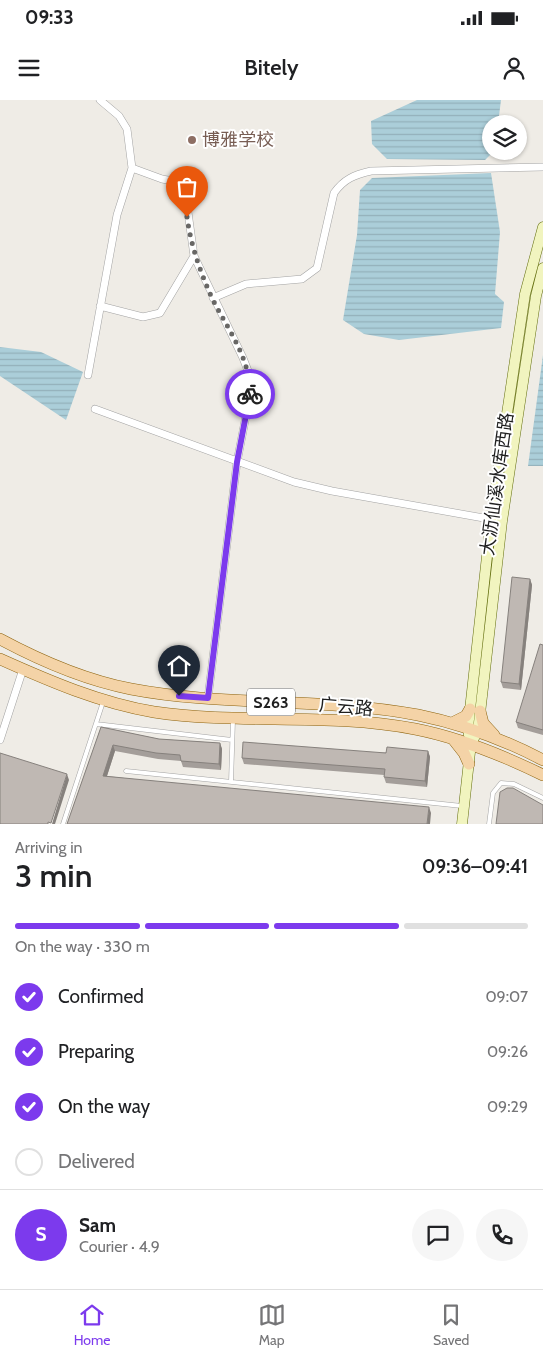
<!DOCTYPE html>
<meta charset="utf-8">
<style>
body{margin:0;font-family:Cabin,"Noto Sans SC",sans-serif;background:#f6f6f6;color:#202124;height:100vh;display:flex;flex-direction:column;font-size:19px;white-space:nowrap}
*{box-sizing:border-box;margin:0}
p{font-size:16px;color:#757577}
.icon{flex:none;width:28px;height:28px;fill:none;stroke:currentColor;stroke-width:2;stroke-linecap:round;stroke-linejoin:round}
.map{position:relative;height:724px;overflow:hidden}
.panel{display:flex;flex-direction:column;background:#fff;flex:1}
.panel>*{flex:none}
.controls{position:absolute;left:482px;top:15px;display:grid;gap:10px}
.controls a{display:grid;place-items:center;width:45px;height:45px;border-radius:50%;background:#fff;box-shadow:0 1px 4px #0004;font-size:25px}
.pin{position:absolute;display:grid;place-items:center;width:42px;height:42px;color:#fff;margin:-51px -21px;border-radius:50% 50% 50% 0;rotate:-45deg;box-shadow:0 0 5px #0007}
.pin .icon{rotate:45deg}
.courier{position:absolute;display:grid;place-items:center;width:50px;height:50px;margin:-25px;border:4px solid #7c3aed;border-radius:50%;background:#fff;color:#222;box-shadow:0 1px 6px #0007}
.headline em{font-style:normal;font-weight:600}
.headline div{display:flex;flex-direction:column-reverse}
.headline{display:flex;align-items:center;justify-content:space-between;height:85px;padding:0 15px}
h1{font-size:32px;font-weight:600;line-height:38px}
.bar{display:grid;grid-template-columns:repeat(4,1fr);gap:8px 5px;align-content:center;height:60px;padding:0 15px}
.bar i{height:6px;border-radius:4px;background:#e0e0e0}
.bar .on{background:#7c3aed}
.bar p{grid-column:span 4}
.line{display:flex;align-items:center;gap:12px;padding:0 15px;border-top:1px solid #e0e0e0}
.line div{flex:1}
.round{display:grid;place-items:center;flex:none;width:52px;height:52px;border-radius:26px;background:#f6f6f6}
ol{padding:0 15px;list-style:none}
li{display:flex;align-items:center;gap:15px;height:55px}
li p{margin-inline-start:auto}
li .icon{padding:5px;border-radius:50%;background:#7c3aed;color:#fff;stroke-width:4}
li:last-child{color:#757577}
li i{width:28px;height:28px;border:2px solid #e0e0e0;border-radius:50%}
.status{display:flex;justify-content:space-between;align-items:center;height:35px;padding:0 25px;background:#fff;direction:ltr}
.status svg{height:14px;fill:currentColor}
header{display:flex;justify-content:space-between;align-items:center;height:65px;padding:0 15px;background:#fff;font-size:22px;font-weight:600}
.menu{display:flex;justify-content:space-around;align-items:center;height:70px;border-top:1px solid #e0e0e0;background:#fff;font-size:14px;color:#757577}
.menu a{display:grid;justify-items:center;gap:2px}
.menu .on{color:#7c3aed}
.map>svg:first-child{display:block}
</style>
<div class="status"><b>09:33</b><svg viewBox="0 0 49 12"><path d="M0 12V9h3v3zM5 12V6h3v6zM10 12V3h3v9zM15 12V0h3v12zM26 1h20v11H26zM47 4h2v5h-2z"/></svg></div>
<header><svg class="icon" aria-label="menu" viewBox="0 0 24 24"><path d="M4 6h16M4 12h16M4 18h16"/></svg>Bitely<svg class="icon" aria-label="person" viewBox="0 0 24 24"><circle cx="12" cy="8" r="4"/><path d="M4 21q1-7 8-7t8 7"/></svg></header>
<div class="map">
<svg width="543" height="724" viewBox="0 0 543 724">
<defs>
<pattern id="water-rules" width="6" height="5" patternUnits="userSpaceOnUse" patternTransform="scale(1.25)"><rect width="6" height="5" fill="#abced9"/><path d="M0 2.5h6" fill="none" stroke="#93b0ba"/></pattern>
</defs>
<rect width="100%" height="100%" fill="#efece6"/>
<path fill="url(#water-rules)" d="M417 0H501L498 24H491V51H494L485 60 387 59 372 44 371 21Z
M491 73 500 132 495 194 504 202 501 228 399 240 364 234 343 220 357 135 360 90 372 78Z
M0 247 41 252 83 272 66 320 0 276Z
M543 255V366H528Z"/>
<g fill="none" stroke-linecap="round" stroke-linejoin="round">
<g stroke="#a3a3a3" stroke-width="5">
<path id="lane" d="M96 624 232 640
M126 671 462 706
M231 682 233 620
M63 724 103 602
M489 724 493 693 501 683 514 684 543 698"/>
</g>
<g stroke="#a3a3a3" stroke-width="8">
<path id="street" d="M132 68 162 79 184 83 194 156 243 258 250 276V295L237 362 208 598
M213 198 246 184 302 179 317 168 334 93C344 79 354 75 371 71L543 67
M100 206 143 217 160 213 194 156
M88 275 117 115 132 68 127 29 119 16 100 0
M95 309 294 382 332 391 495 420
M0 640 23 569"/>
</g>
<g stroke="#636e0f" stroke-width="11">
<path id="secondary" d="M469 635 468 628 491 420 525 194 543 127
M462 724 471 643 478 631 502 421 536 196 543 168"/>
</g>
<g stroke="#8d630e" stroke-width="12">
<path id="primary" d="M0 539C41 561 85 580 131 589 225 607 324 597 418 615 462 624 503 639 543 660
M0 559C49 581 100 603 154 612 240 625 329 612 415 629 461 638 502 655 543 675
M480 611 483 623 494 635
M452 623 466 616 470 609
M453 639 464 653 469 664"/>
</g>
<use href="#lane" stroke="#fff" stroke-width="4"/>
<use href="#street" stroke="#fff" stroke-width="7"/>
<use href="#secondary" stroke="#f1f4bf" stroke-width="10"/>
<use href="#primary" stroke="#f4d3a7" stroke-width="11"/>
</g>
<path fill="#a49e9a" d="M530 479 532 485 521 590 503 588 501 582Z
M543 545V635L518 628 516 622Z
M101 627 159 639 220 643 222 649 221 670 183 667 181 661 158 659 115 651 107 676 431 713 67 724Z
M428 651 430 657 427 687 386 683 384 677V675L244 664 242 658Z"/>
<path fill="#86817d" d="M530 479 532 485 521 590 519 584Z
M220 643 222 649 221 670 219 664Z
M113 645 115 651 105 682 103 676Z
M428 651 430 657 427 687 425 681Z
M67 674 69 680 55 724H52Z
M429 707 431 713 430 724H427Z"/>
<path fill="#bfb8b3" stroke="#86817d" d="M512 477 530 479 519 584 501 582Z
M540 544 543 545V630L516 622Z
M101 627 159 639 220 643 219 664 181 661 180 655 156 653 113 645 103 676 429 707 427 724H67Z
M243 642 386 653 387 647 428 651 425 681 384 677 385 669 242 658Z
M0 653 67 674 51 723 48 722V724H0Z
M507 688H513L543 705V724H496L500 692Z"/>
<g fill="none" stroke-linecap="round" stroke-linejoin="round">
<path stroke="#686765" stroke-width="5" stroke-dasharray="0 9" d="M187 117C191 146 200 171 212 198 228 230 250 257 250 294"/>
<path stroke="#7c3aed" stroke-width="6" d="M179 596 208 598 237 362 250 294"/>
</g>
<circle fill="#8d6e63" stroke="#fff" stroke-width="2" cx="192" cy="40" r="5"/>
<g text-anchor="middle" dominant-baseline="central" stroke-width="4" stroke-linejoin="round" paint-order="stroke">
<rect fill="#fff" stroke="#626262" stroke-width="1" x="247" y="588.5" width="48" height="27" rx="4"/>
<g font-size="16" font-weight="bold" fill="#1f1f1f">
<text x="271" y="602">S263</text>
</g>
<g font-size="18" fill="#785e54" stroke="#fff" text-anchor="start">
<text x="202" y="40">博雅学校</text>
</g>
<g font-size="18" fill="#1f1f1f" stroke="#fff">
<text transform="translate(497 384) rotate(-82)">大沥仙溪水库西路</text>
<text transform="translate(346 607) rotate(5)">广云路</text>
</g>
</g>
</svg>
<div class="controls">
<a><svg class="icon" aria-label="layers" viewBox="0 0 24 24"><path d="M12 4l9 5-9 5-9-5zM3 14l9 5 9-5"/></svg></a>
</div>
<div class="pin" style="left:187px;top:117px;background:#ea580c"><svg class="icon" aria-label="bag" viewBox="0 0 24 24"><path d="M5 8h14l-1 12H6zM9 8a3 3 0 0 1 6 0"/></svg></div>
<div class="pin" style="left:179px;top:596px;background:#1f2937"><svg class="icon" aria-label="home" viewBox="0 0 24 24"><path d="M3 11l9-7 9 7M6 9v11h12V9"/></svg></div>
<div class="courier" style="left:250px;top:294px"><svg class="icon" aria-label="bike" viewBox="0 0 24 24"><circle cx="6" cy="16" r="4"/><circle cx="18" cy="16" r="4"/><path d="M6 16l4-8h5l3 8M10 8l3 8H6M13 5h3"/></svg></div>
</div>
<section class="panel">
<div class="headline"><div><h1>3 min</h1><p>Arriving in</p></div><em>09:36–09:41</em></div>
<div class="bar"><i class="on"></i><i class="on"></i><i class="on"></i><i></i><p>On the way · 330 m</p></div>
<ol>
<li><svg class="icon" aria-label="check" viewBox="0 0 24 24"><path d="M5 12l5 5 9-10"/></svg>Confirmed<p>09:07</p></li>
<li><svg class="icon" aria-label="check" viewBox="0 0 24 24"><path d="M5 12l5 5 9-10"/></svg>Preparing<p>09:26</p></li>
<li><svg class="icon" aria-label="check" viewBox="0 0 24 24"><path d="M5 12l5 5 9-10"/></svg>On the way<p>09:29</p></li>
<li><i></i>Delivered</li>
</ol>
<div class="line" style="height:90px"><b class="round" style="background:#7c3aed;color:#fff">S</b><div><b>Sam</b><p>Courier · 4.9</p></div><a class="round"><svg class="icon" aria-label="chat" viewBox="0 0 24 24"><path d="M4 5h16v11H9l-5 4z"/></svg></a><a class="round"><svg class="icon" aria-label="phone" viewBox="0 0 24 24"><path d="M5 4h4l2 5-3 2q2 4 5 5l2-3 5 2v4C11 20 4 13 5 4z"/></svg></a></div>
</section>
<nav class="menu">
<a class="on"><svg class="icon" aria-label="home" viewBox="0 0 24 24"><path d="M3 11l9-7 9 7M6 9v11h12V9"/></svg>Home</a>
<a><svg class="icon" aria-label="map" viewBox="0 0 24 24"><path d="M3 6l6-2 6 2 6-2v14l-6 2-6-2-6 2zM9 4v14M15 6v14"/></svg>Map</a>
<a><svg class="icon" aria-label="saved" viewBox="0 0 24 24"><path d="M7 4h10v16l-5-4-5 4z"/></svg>Saved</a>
</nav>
